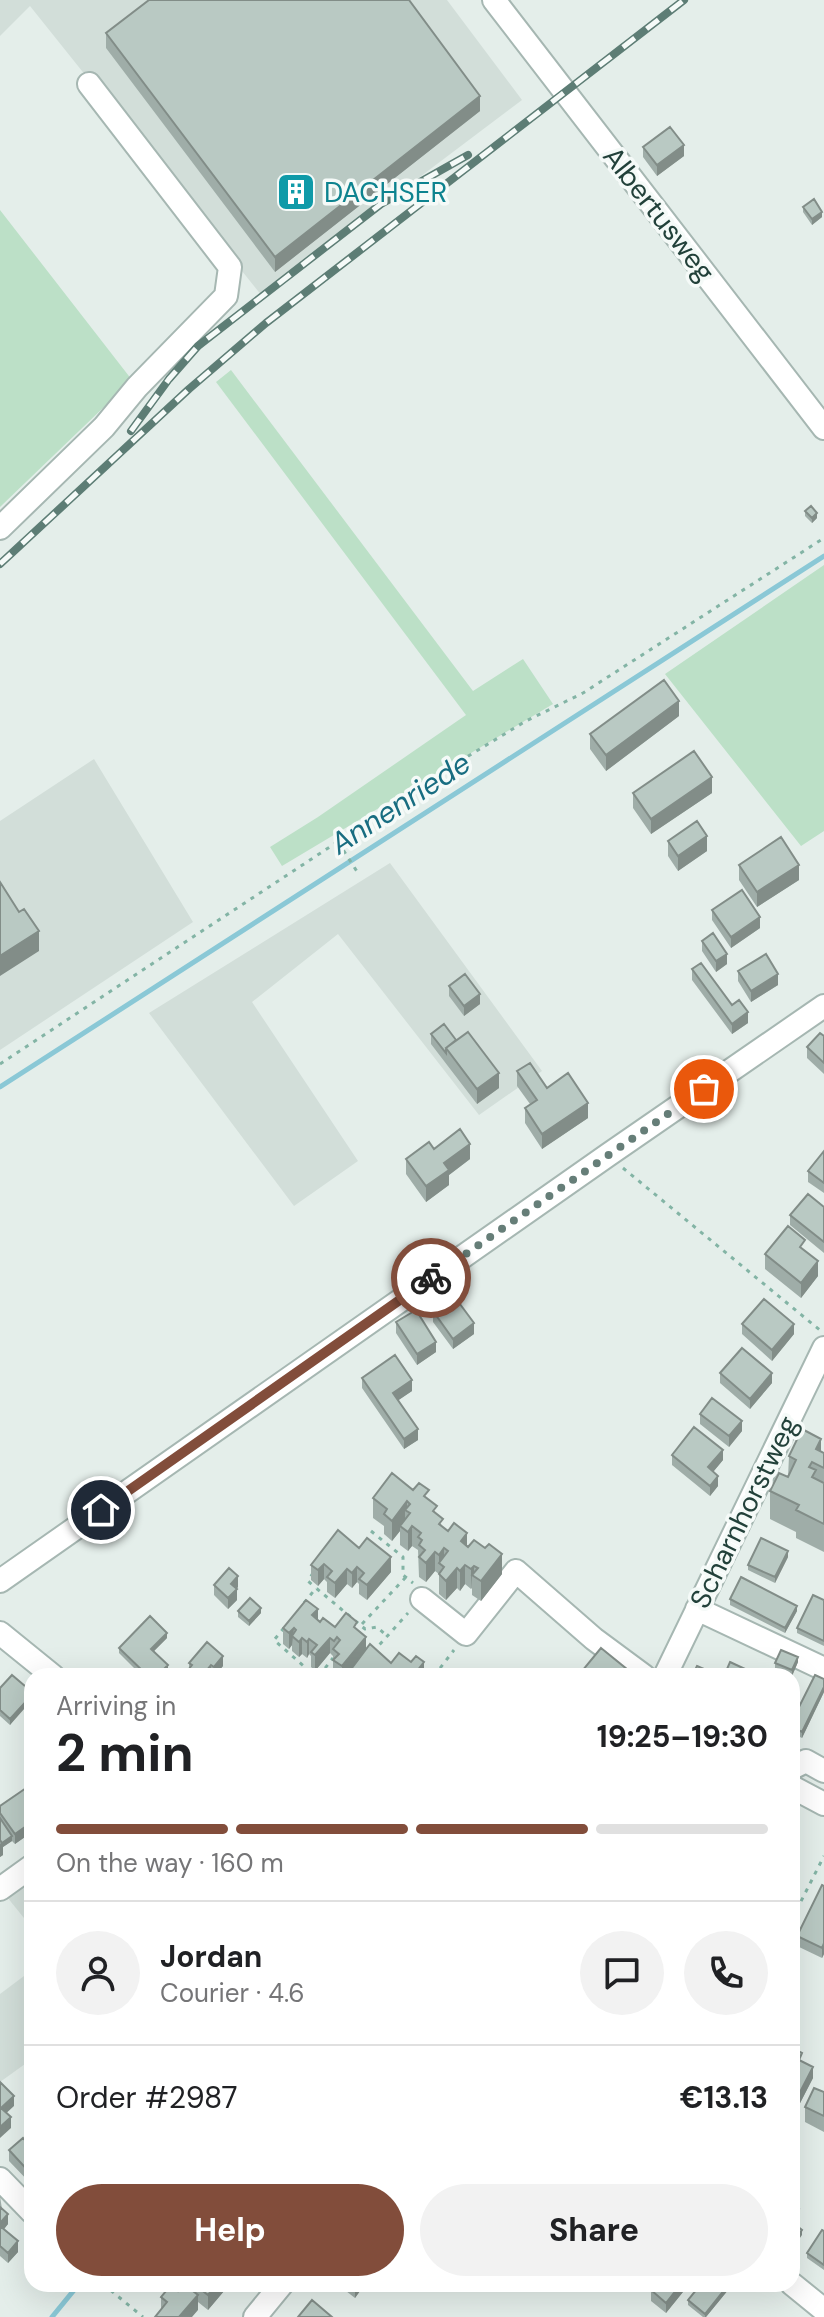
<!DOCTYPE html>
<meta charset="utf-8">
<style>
body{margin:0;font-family:"DM Sans",sans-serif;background:#f2f2f2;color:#202124;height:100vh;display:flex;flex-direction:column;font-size:30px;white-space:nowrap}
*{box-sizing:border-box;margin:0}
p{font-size:26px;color:#757577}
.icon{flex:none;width:44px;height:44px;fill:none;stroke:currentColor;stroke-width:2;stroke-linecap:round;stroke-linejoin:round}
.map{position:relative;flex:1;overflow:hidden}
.panel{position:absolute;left:24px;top:1668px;width:776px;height:624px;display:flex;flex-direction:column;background:#fff;border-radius:24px;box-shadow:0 8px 32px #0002}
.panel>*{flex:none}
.pin{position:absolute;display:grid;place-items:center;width:68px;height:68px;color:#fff;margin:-34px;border:4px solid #fff;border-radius:50%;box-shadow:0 2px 8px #0007}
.courier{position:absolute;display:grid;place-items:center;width:80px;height:80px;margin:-40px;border:6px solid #824d3b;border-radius:50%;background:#fff;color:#222;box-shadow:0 2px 10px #0007}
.headline em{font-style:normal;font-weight:700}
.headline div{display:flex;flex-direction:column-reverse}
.headline{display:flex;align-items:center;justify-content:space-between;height:136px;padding:0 32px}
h1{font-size:52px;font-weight:700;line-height:60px}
.bar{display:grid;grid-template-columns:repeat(4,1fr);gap:12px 8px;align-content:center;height:96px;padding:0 32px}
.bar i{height:10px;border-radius:6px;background:#e0e0e0}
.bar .active{background:#824d3b}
.bar p{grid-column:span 4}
.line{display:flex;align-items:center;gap:20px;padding:0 32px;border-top:2px solid #e0e0e0}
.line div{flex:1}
.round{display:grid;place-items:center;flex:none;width:84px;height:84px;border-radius:42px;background:#f2f2f2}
.cta{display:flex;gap:16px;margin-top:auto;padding:16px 32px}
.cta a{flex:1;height:92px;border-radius:48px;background:#824d3b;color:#fff;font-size:32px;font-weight:700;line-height:92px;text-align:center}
.cta a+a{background:#f2f2f2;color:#202124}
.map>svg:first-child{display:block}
</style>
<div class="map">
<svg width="824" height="2317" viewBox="0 0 824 2317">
<rect width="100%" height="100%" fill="#e4eeea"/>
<path fill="#d2ded9" d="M0 0H447L522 100 262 296 30 6 0 36Z
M94 759 193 922 0 1050V821Z
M390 863 542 1071 479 1115 338 934 252 1002 358 1161 294 1206 149 1013Z
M32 1882V1928L7 1897Z
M32 1970V2059L0 2082V1994Z"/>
<path fill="#bce0c7" d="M0 210 132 380 0 507Z
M231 370 473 691 523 659 553 704 282 866 270 847 318 817 466 715 216 382Z
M824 565V831L801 846 665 674Z"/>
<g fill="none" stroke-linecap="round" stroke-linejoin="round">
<path stroke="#8ac8d6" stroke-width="5" d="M0 1087 824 556
M52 2317 79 2284"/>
<g stroke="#a6b7b2" stroke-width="26">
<path id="minor" d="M494 0 824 428
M0 528 104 427 137 387 226 296 230 267 89 84
M0 1581 608 1155 824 1006
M422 1599 466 1634 516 1571 594 1639 644 1676
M697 1609 824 1669
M0 1633 53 1676
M665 1676 824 1348
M792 1768 806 1761 824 1771
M792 1787 824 1804
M0 1889 32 1866
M0 2179 32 2212
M792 2284 824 2310
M255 2317 282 2284"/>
</g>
<path stroke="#83b4a5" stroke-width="3" stroke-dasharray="4 6" stroke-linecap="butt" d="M338 842 358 873
M0 1064 465 758 526 721 583 693 824 538
M623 1168 821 1331
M371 1531 403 1557V1575L413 1583
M313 1573 308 1581 316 1588
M304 1603 316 1588 365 1629 377 1627 387 1636
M362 1624 406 1577
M284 1628 274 1640 315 1676
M373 1652 408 1613
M319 1676 333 1658
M434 1676 454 1650
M792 1919 824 1856
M103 2284 143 2317"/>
<use href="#minor" stroke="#fff" stroke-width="22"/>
<g stroke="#5d7d75" stroke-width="8">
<path id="rail" d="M131 431 169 379 198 346 381 204 468 155
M0 564 189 389 266 323 684 0"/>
</g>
<use href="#rail" stroke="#f5faf8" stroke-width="5" stroke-dasharray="15" stroke-linecap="butt"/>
</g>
<path fill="#9fada8" d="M106 33 480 111 275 272 106 48Z
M643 147 684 156 657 176 643 157Z
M803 207 822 217 812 225 803 212Z
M805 511 817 518 812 523 805 516Z
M679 716 606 771 590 749V734Z
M633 793H712L651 834 633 808Z
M668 841 707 851 678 871 668 856Z
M739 865 799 880 757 907 739 880Z
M712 910 760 928 731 948 712 920Z
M702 941 727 964 716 972 702 951Z
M692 969 732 1005 748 1023 732 1034 692 980Z
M738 971 778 985 751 1002 738 981Z
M449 986 480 1004 464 1016 449 996Z
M431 1034 456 1040 499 1088 477 1104 431 1044Z
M824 1036V1074L807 1058V1047Z
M517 1071 588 1118 542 1149 525 1123V1108L530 1104 517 1086Z
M434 1149 470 1159 449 1175V1185L426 1202 406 1174V1159Z
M824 1151V1193L808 1182V1171Z
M824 1207V1253L790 1225V1215Z
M805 1251 818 1276 801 1298 765 1269V1254Z
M433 1311 474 1334 453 1349 433 1322Z
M396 1322 436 1352 417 1365 396 1333Z
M742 1324 794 1334 772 1361 742 1334Z
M720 1373 772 1383 750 1409 720 1383Z
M362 1378 412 1391 398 1400 418 1440 404 1449 362 1388Z
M700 1414 742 1431 729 1447 700 1424Z
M821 1452 824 1453V1552L796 1538V1532L770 1519V1491L788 1477 789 1456Z
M672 1455 723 1460 713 1472 718 1486 710 1496 672 1465Z
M413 1490 429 1500 443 1528 502 1574 481 1601 472 1595V1588L471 1589 465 1584 460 1591 457 1588 446 1600 439 1594V1574L435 1571 426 1582 419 1577 418 1550 412 1546 408 1551 400 1545V1531L392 1541 384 1534V1526L373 1518V1498Z
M359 1548 391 1572 367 1600 359 1594V1584L357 1582 352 1588 347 1584 335 1598 327 1592V1582L324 1579 318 1586 311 1580V1565Z
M788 1557 775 1583 748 1570V1565Z
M214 1585 238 1587 236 1589 237 1600 228 1609 214 1595Z
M730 1599 797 1611 785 1633 730 1605Z
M824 1600V1646L797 1633V1628Z
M238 1611 261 1613 249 1626 238 1617Z
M318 1620 335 1627 357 1630 366 1650 391 1663 424 1676H335L333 1675V1656L330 1653 315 1671 311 1667V1656L309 1654 307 1658 302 1654 299 1657 292 1651V1645L289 1649 283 1644V1628Z
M167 1638 154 1651 168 1671 162 1676H142L119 1653V1648Z
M798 1662 792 1676 775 1668V1663Z
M189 1663 223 1666 215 1676H185V1674L189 1668Z
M824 1679V1692L802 1738 792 1733V1706L798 1709Z
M0 1688 32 1692 10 1725 0 1716Z
M32 1724V1739L30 1737V1727Z
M32 1790V1832L15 1844 12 1841 3 1847V1855L0 1857V1806Z
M824 1886V1954L822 1958 797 1946V1936Z
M792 2048 813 2078 798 2107 792 2104Z
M824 2092V2132L805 2122V2107Z
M32 2148V2185L9 2161V2150Z
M0 2196 2 2209 8 2224 4 2229 18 2252 8 2263 0 2256Z
M824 2231V2270L807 2258V2253Z
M194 2284H230L208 2310 198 2302V2310H161V2297L178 2291 194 2292Z
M337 2284H365L355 2298Z
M434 2284H448V2288L444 2292Z
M595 2284H607L603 2290Z
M687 2284V2287L666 2313 651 2301V2290Z
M733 2284 706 2317H703L688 2305V2300Z"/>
<path fill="#828d88" d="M480 96V111L275 272V257Z
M684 145V156L657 176V165Z
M822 212V217L812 225V219Z
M817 513V518L812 523V518Z
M679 701V716L606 771V755Z
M712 777V793L651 834V819Z
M707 836V851L678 871V856Z
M799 865V880L757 907V892Z
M760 917V928L731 948V937Z
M39 931V951L0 976V956Z
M727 954V964L716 972V961Z
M778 974V985L751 1002V991Z
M480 994V1004L464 1016V1006Z
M748 1012V1023L732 1034V1024Z
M499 1073V1088L477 1104V1089Z
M588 1103V1118L542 1149V1134Z
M470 1144V1159L449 1175V1185L426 1202V1186L444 1163Z
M818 1261V1276L801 1298V1283Z
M474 1323V1334L453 1349V1339Z
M794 1324V1334L772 1361V1350Z
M436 1342V1352L417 1365V1354Z
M772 1373V1383L750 1409V1399Z
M412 1380V1391L393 1404V1393Z
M742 1421V1431L729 1447V1436Z
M418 1429V1440L404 1449V1439Z
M821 1439V1467L816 1449Z
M723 1450V1460L708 1478V1467Z
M718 1476V1486L710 1496V1486Z
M407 1501V1511L405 1510V1524L400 1526V1531L392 1541V1521Z
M412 1526V1546L408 1551V1532Z
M467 1533V1553L461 1541Z
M444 1548V1568L439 1563V1555Z
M788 1551V1557L775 1583V1577Z
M435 1552V1571L426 1582V1563Z
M502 1554V1574L481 1601V1581Z
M391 1557V1572L367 1600V1585Z
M324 1564V1579L318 1586V1570Z
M465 1565V1584L460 1591V1571Z
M474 1566V1577L472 1575 471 1589V1569Z
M357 1567V1582L352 1588V1573Z
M457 1568V1588L446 1600V1581Z
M347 1569V1584L335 1598V1583Z
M238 1576V1587L231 1595V1584Z
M237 1589V1600L228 1609V1598Z
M797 1606V1611L785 1633V1628Z
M261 1608V1613L249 1626V1621Z
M318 1609V1624L312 1615Z
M294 1628 292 1645 289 1649V1633Z
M167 1633V1638L151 1654V1649Z
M366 1637V1652L346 1676H342V1666Z
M302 1638V1654L299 1657V1642Z
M330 1638V1653L315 1671V1655Z
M309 1639V1654L307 1658V1642Z
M223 1656V1666L214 1676V1667Z
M798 1657V1662L792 1676V1670Z
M424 1662V1676H417V1671Z
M168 1665V1671L162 1676H157Z
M211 1665V1676H203Z
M824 1687V1692L802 1738V1732Z
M32 1695V1700L10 1725V1719Z
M798 1795V1810L792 1822V1807Z
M32 1822V1832L15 1844V1834Z
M12 1836V1841L3 1847V1855L0 1857V1844Z
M824 1943V1954L822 1958V1948Z
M813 2067V2078L798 2107V2096Z
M14 2096V2106L1 2118V2108Z
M11 2117V2128L0 2138V2127Z
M799 2209V2214L792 2224V2219Z
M8 2214V2224L0 2234V2223Z
M802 2230V2235L793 2248V2243Z
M18 2241V2252L8 2263V2253Z
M217 2284H230L208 2310V2295Z
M357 2284H365L355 2298V2287Z
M681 2284H687V2287L666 2313V2303Z
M729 2284H733L706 2317H705V2314Z
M198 2295V2310L192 2317H179Z"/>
<path fill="#b9c9c3" stroke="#828d88" stroke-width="2" d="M149 0H409L480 96 275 257 106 33Z
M670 127 684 145 657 165 643 147Z
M814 199 822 212 812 219 803 207Z
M811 506 817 513 812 518 805 511Z
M664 680 679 701 606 755 590 734Z
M694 751 712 777 651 819 633 793Z
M697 821 707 836 678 856 668 841Z
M781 837 799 865 757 892 739 865Z
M0 882 19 912 24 909 39 931 0 956Z
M742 890 760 917 731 937 712 910Z
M713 933 727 954 716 961 702 941Z
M766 954 778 974 751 991 738 971Z
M701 963 732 1005 739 1000 748 1012 732 1024 692 969Z
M465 974 480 994 464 1006 449 986Z
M444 1024 456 1040 446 1048V1053L431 1034Z
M468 1032 499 1073 477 1089 446 1048Z
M820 1033 824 1036V1063L807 1047Z
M530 1063 547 1088 568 1073 588 1103 542 1134 525 1108 537 1100 517 1071Z
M460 1129 470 1144 444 1163 449 1170 426 1186 406 1159 429 1142 434 1149Z
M824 1151V1183L808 1171Z
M808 1194 824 1207V1242L790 1215Z
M788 1226 805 1240 800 1247 818 1261 801 1283 765 1254Z
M454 1296 474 1323 453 1339 433 1311Z
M764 1299 794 1324 772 1350 742 1324Z
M416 1310 436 1342 417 1354 396 1322Z
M742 1348 772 1373 750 1399 720 1373Z
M395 1355 412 1380 393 1393 418 1429 404 1439 362 1378Z
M712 1398 742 1421 729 1436 700 1414Z
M694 1427 723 1450 708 1467 718 1476 710 1486 672 1455Z
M802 1429 821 1439 816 1449 824 1453V1468L812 1462 809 1467 816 1470 812 1477 824 1483V1524L796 1510 799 1505 770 1491 779 1473 788 1477 796 1460 789 1456Z
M392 1473 413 1490 419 1483 429 1490 424 1496 437 1506 433 1511 443 1519 439 1524 448 1531 454 1523 467 1533 461 1541 468 1547 474 1540 485 1548 489 1544 502 1554 481 1581 472 1575 478 1568 474 1566 471 1569 465 1565 460 1571 457 1568 446 1581 439 1574 444 1567 439 1563 448 1551 444 1548 439 1555 435 1552 426 1563 419 1557 425 1550 419 1545 422 1540 418 1537 421 1533 412 1526 408 1532 400 1526 410 1513 405 1510 410 1504 407 1501 392 1521 384 1514 387 1509 373 1498Z
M338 1530 359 1548 367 1538 391 1557 367 1585 359 1579 364 1573 357 1567 352 1573 347 1569 335 1583 327 1577 332 1571 324 1564 318 1570 311 1565Z
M761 1538 788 1551 775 1577 748 1565Z
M229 1568 238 1576 231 1584 237 1589 228 1598 214 1585Z
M741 1577 797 1606 785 1628 730 1599Z
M813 1595 824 1600V1641L797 1628Z
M250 1598 261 1608 249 1621 238 1611Z
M306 1600 318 1609 312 1615 320 1622 323 1618 335 1627 346 1613 357 1622 354 1627 366 1637 342 1666 333 1660 339 1654 333 1649 340 1640 337 1637 334 1641 330 1638 315 1655 311 1652 317 1645 309 1639 307 1642 302 1638 299 1642 292 1636 296 1630 294 1628 289 1633 283 1628Z
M150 1616 167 1633 151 1649 168 1665 157 1676H148L119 1648Z
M207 1642 223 1656 214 1667 211 1665 203 1675 204 1676H188L185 1674 192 1665 189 1663Z
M370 1644 391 1663 399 1653 411 1662 416 1656 424 1662 417 1671 422 1675 407 1676 408 1675 404 1672 400 1676H346Z
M601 1648 628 1670 623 1676H588L582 1671Z
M781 1650 798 1657 792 1670 775 1663Z
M730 1662 760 1676H724Z
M697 1666 720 1676H692Z
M12 1675 32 1692V1695L10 1719 0 1710V1688Z
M815 1675 824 1679V1687L802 1732 792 1727V1706L798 1709Z
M29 1786 32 1790V1822L15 1834 0 1813V1806Z
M792 1791 798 1795 792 1807Z
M0 1818 12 1836 2 1843 0 1840Z
M822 1885 824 1886V1943L822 1948 797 1936Z
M792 2048 802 2053 799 2060 813 2067 798 2096 792 2093Z
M0 2082 14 2096 1 2108 11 2117 0 2127Z
M814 2088 824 2092V2116L805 2107Z
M23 2138 32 2148V2175L9 2150Z
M792 2204 799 2209 792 2219Z
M0 2207 8 2214 0 2223Z
M792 2222 802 2230 793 2243 792 2242Z
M0 2226 18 2241 8 2253 0 2246Z
M822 2230 824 2231V2265L807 2253Z
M184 2284 198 2295 179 2317H155L167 2302 161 2297 171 2285 178 2291Z
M194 2284H217L208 2295Z
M656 2284H681L666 2303 651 2290Z
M701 2284H729L705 2314 688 2300Z
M312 2300 332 2317H298Z"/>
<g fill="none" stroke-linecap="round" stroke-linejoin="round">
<path stroke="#667e78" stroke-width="8" stroke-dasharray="0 14.4" d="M431 1278 704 1089"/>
<path stroke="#824d3b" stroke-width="10" d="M101 1510 431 1278"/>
</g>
<defs>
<g id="building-square" transform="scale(2)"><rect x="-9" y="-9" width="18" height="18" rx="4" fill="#0f9aa8" stroke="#f5faf8"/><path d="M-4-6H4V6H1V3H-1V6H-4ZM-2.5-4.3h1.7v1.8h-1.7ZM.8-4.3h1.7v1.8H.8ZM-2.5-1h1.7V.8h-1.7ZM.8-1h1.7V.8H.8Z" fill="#fff"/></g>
</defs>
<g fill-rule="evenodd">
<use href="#building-square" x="296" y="192"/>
</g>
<g text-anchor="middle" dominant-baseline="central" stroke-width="7" stroke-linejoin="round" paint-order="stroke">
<g font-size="28" fill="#0d838f" stroke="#f5faf8" text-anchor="start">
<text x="324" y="192">DACHSER</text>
</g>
<g font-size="28" fill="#22413a" stroke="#f5faf8">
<text transform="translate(659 214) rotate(52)">Albertusweg</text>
<text transform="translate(744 1512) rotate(-64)">Scharnhorstweg</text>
</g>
<g font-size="30" font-style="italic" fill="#186d81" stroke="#f5faf8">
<text transform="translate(400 803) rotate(-33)">Annenriede</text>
</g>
</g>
</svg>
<div class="pin" style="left:704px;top:1089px;background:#ea580c"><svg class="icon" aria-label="bag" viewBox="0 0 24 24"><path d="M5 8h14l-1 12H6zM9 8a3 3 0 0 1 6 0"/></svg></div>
<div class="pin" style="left:101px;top:1510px;background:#1f2937"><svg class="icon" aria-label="home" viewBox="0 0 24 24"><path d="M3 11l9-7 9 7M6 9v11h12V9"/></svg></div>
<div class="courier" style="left:431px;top:1278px"><svg class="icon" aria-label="bike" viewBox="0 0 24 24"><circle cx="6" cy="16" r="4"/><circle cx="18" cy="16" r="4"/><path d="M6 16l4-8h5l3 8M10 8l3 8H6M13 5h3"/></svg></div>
<section class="panel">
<div class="headline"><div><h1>2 min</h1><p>Arriving in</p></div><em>19:25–19:30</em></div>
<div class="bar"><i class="active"></i><i class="active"></i><i class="active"></i><i></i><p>On the way · 160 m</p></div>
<div class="line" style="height:144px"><a class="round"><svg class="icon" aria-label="person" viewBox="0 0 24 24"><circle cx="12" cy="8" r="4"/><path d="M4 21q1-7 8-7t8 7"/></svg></a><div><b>Jordan</b><p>Courier · 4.6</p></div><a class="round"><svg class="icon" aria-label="chat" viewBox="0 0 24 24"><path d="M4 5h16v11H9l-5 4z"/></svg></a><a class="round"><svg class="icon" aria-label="phone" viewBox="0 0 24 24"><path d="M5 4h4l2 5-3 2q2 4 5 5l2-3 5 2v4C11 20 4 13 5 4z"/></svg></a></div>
<div class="line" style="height:104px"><div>Order #2987</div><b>€13.13</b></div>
<div class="cta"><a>Help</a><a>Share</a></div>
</section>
</div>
